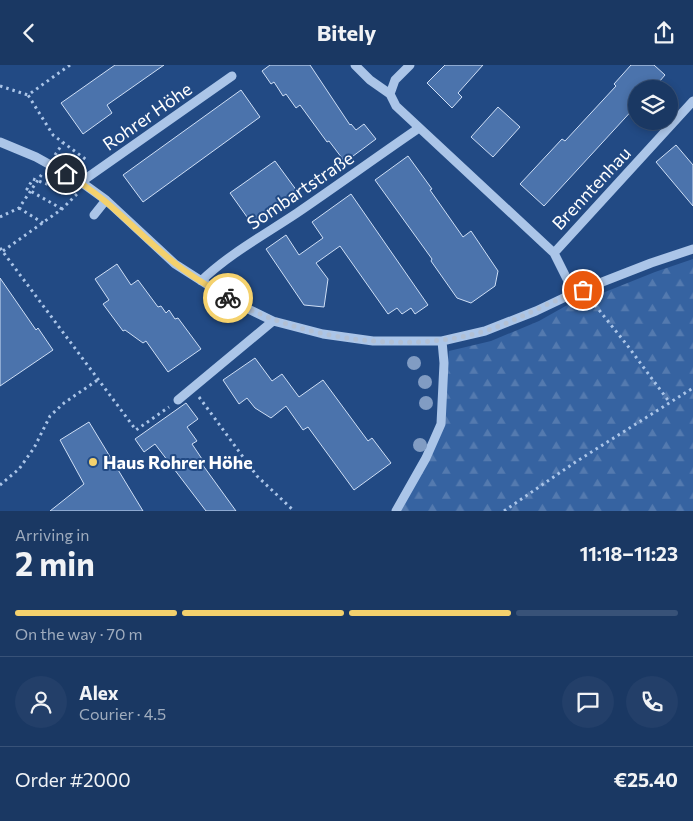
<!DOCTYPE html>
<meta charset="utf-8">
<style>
body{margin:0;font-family:Commissioner,sans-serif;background:#233f69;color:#f1f3f6;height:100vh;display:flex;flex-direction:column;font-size:19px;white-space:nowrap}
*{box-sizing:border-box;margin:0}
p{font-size:16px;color:#9facbe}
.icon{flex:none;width:28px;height:28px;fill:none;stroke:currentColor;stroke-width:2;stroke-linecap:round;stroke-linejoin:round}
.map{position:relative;height:446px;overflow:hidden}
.details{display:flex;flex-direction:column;background:#1a3863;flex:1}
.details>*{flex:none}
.buttons{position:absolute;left:628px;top:15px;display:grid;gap:10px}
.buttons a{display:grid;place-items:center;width:50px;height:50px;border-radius:50%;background:#1a3863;box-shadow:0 2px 8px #0003,0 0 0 1px #385278;font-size:25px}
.pin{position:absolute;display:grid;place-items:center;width:42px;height:42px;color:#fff;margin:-21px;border:2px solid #fff;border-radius:50%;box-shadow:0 1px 5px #0007}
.courier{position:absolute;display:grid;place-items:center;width:50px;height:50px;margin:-25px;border:4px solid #f4d16d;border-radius:50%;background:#fff;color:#222;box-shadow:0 1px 6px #0007}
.overview em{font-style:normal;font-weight:700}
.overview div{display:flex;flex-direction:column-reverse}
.overview{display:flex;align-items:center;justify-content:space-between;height:85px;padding:0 15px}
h1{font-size:32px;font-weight:700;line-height:38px}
.bar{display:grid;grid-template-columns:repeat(4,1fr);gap:8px 5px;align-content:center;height:60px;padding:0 15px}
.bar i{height:6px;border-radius:4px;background:#385278}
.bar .active{background:#f4d16d}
.bar p{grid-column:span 4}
.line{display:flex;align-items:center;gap:12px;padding:0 15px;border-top:1px solid #385278}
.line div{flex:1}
.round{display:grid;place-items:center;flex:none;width:52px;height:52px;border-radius:26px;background:#233f69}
header{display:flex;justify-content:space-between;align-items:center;height:65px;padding:0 15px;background:#1a3863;font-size:22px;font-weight:700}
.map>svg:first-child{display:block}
</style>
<header><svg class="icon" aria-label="back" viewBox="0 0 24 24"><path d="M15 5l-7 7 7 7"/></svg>Bitely<svg class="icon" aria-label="share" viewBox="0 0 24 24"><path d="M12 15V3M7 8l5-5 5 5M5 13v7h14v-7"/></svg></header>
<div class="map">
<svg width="693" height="446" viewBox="0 0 693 446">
<defs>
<pattern id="forest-firs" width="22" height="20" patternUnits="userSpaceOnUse" patternTransform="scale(1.25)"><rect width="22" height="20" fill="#3663a1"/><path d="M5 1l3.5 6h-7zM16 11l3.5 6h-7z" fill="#547aaf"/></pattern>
</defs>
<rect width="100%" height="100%" fill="#224a84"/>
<path fill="url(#forest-firs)" d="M693 194V446H396L441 359 449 286 491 276 539 256 578 234 595 231 655 207Z"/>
<path fill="#4b73ac" stroke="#cfdff6" d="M115 0H164L107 40 112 48 83 69 61 38Z
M270 0H310L350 60 351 59 356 65 364 59 376 74 345 97 329 76 327 77 300 40 296 43 286 29 283 31 274 17 271 19 262 6Z
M445 0H483L458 28 462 32 452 43 427 18Z
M631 0H654L665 10 653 24H636V41L544 141 520 119 562 74 565 76 616 21 614 19Z
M241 25 260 52 143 137 123 110Z
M498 42 520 62 493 92 471 72Z
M676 80 693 100V141L656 97Z
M408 91 432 124 430 125 463 172 471 166 498 206 495 221 471 238 457 233 431 196 432 194 375 115Z
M275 96 297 126 252 159 230 128Z
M351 129 428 240 415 249 411 243 402 249 397 243 388 249 340 181 316 198 328 214 324 242 304 240 266 184 286 170 299 190 323 173 312 157Z
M117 199 131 220 138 215 158 242 161 241 166 248 169 245 175 254 178 253 201 284 168 307 146 276 143 278 125 265 123 266 103 239 109 235 95 214Z
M0 213 36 265 38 263 53 285 0 321Z
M255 293 272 316 282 309 299 332 323 315 368 376 372 373 391 398 354 425 308 362 303 365 286 341 271 353 255 343 247 333 239 339 223 315Z
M186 338 198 354 187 362 197 376 192 379 204 397 202 399 236 446H206L155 379 144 387 135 374Z
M89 357 143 446H50L84 419 60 375Z"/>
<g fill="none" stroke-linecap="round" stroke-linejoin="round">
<path stroke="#abc5e8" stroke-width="3" stroke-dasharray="2.5 4" stroke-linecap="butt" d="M70 0 28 30 53 70 88 96
M0 21 28 30
M55 90 63 78
M19 143 43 158
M62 144 27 124 33 114 66 126
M0 152 19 143 42 109
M0 183 136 365 169 342
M3 186 62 144 77 129
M591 235 627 280 670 338
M199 332 257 411 294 446
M0 420 19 404 34 383 50 351 64 338 99 314
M504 446 574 398 693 323"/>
<path stroke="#abc5e8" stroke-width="9" d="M355 0 370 15 390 29
M410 0 395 15 390 29 396 41 554 188 574 228
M0 77 36 92 81 117 106 135 175 199 236 238 273 256 323 269 373 276H442L485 266 536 246 574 228 651 198 693 184
M81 117 232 11
M94 150 106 135
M554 188 693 36
M201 216C229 189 264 170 297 148 338 120 378 91 419 63
M178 335 273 256
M396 446 426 393 441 359 444 298 442 276"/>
</g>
<g fill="#819cc3">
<circle cx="414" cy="298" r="7"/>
<circle cx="425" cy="317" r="7"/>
<circle cx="426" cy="338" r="7"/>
<circle cx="420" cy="380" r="7"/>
</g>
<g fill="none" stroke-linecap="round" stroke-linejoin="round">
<path stroke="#b2c0d4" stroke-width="5" stroke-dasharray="0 9" d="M228 233C297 274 408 290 485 266 519 255 550 236 583 225"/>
<path stroke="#f4d16d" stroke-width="6" d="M66 109C111 134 137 169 176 199 192 212 210 222 228 233"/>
</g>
<circle fill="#f4d16d" stroke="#224a84" stroke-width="2" cx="93" cy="397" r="5"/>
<g text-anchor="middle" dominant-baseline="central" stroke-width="4" stroke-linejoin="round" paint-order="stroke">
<g font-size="18" fill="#fff" stroke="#224a84">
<text transform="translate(147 51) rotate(-35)">Rohrer Höhe</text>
<text transform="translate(591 123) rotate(-47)">Brenntenhau</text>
<text transform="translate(300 125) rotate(-34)">Sombartstraße</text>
</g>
<g font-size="18" font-weight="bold" fill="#fff" stroke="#224a84" text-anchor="start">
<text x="103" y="397">Haus Rohrer Höhe</text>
</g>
</g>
</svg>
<div class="buttons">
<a><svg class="icon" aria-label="layers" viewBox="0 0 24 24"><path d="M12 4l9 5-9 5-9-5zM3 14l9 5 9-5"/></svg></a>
</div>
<div class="pin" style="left:583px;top:225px;background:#ea580c"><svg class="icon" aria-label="bag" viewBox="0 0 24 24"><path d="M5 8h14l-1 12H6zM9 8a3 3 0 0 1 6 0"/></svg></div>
<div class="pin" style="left:66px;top:109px;background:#1f2937"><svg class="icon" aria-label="home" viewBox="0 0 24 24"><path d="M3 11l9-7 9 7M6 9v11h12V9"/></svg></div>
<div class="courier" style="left:228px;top:233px"><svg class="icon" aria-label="bike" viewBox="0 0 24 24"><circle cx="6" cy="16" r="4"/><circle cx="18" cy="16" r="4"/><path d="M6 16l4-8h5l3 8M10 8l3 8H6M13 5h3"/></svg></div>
</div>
<section class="details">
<div class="overview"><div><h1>2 min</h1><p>Arriving in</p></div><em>11:18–11:23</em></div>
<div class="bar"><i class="active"></i><i class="active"></i><i class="active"></i><i></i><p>On the way · 70 m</p></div>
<div class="line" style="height:90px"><a class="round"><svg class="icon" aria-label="person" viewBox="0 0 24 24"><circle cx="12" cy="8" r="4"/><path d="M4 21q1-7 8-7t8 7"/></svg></a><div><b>Alex</b><p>Courier · 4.5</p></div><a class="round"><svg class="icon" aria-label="chat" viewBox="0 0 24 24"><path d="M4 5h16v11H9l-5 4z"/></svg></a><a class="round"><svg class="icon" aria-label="phone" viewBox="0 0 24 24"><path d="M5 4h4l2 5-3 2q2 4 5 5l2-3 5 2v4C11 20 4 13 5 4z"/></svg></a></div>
<div class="line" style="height:65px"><div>Order #2000</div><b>€25.40</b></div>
</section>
